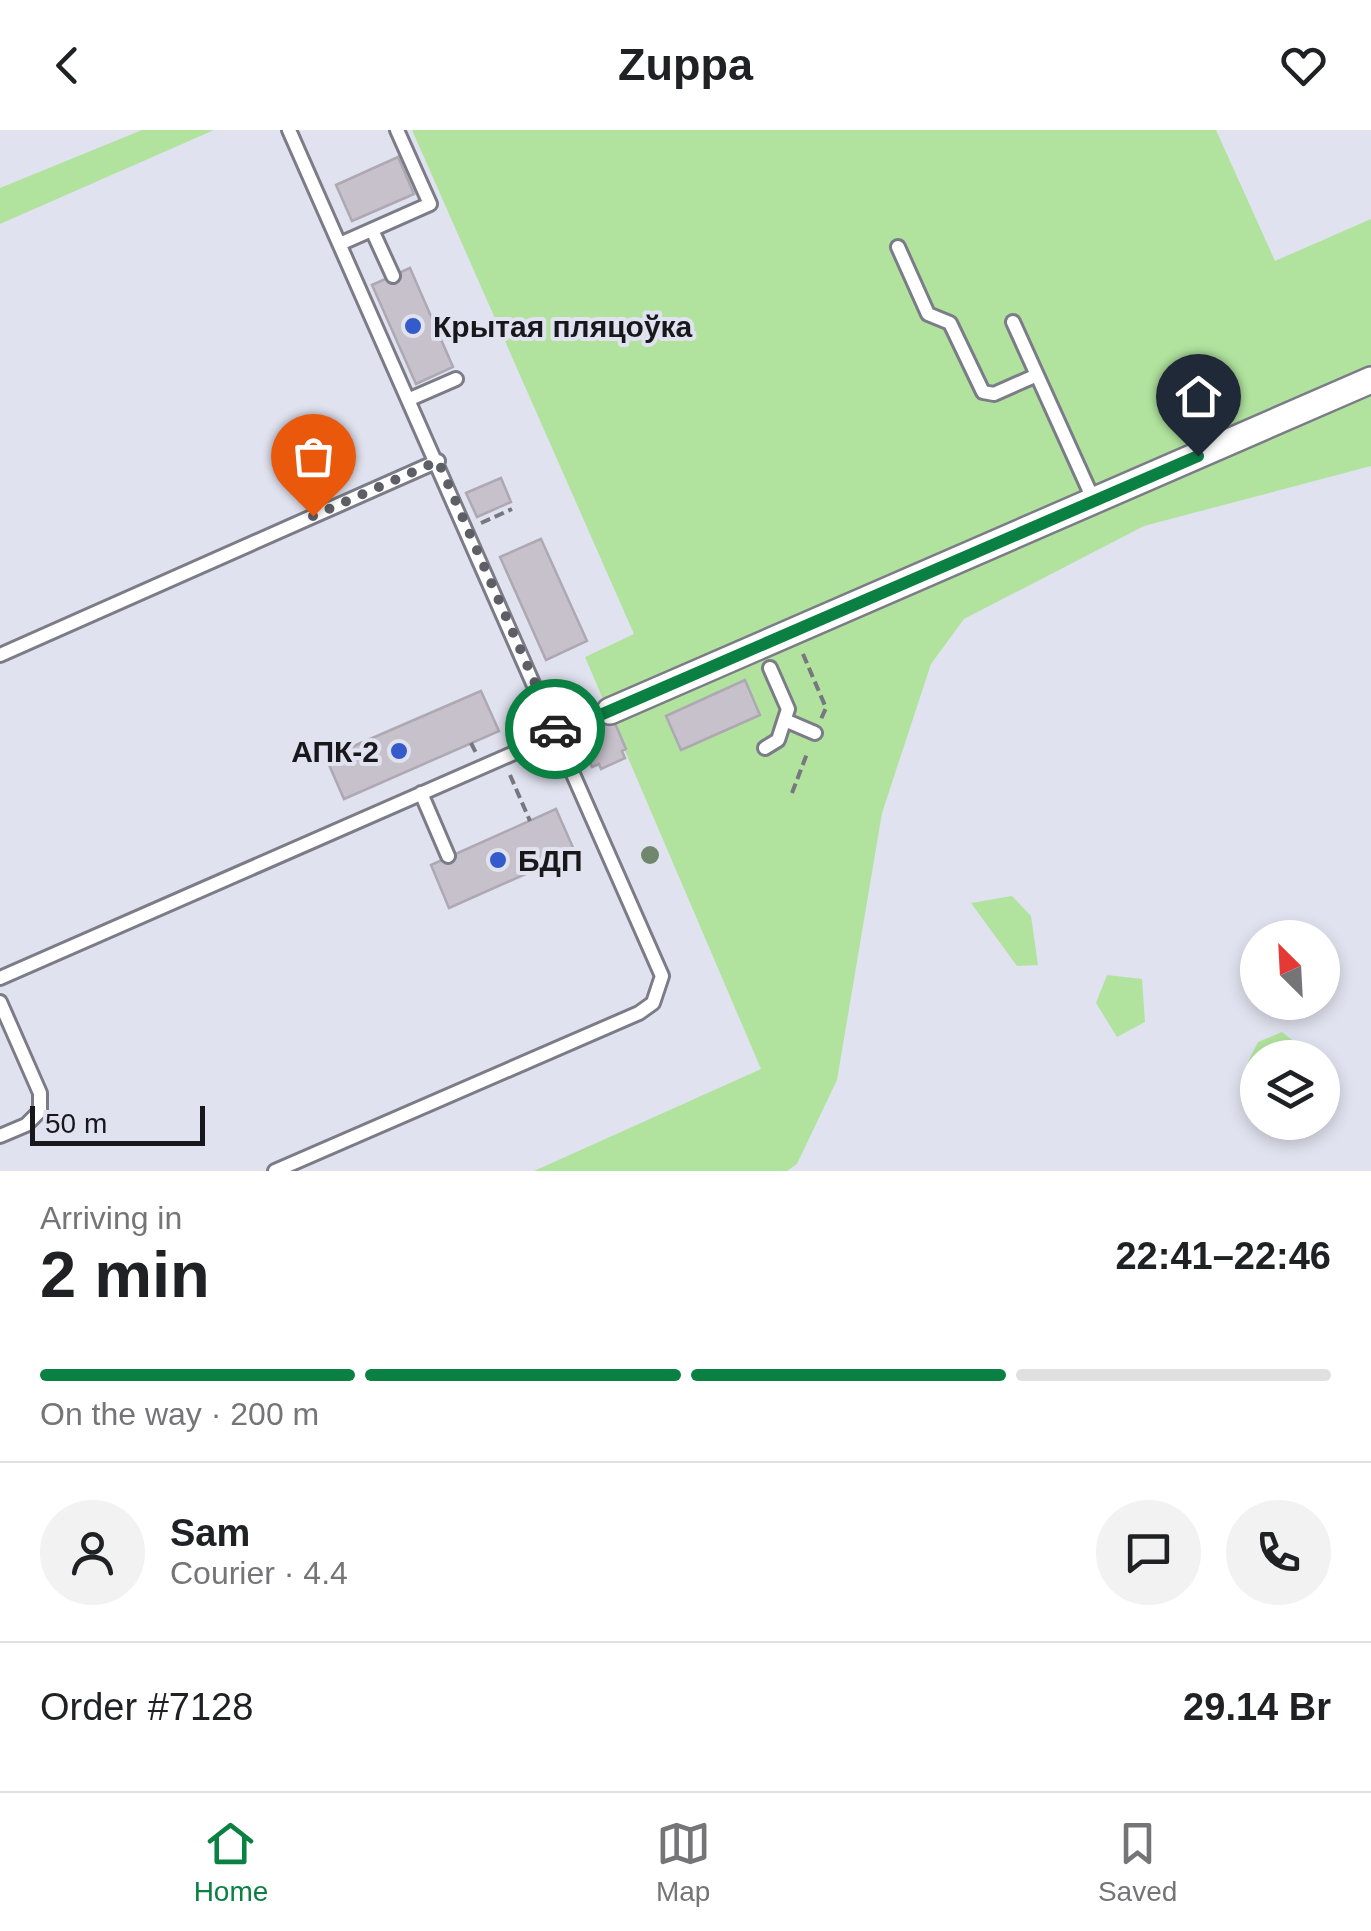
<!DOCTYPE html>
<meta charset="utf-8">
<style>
body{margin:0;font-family:Helvetica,sans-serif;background:#f2f2f2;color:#202124;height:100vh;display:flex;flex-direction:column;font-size:38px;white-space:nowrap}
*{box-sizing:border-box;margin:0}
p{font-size:32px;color:#757577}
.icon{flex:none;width:55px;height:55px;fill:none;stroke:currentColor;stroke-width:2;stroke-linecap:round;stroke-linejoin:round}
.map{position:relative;height:1041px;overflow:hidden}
.sheet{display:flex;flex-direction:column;background:#fff;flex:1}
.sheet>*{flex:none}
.needle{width:65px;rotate:336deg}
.controls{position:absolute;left:1240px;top:790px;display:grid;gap:20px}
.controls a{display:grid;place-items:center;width:100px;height:100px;border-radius:50%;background:#fff;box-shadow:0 5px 15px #0003;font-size:50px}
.scale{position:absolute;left:30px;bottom:25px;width:175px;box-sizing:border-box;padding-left:10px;border:5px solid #18181c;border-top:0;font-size:28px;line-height:35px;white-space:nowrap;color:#18181c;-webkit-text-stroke:8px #e0e2ef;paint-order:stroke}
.pin{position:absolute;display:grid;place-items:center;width:85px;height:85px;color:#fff;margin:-102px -42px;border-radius:50% 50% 50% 0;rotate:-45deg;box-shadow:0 0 10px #0007}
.pin .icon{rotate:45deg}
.courier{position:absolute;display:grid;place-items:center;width:100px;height:100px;margin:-50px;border:8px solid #0b8043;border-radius:50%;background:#fff;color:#222;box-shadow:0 2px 12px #0007}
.summary em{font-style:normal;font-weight:800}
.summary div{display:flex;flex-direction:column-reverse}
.summary{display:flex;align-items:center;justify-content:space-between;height:170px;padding:0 40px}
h1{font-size:65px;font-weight:800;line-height:75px}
.bar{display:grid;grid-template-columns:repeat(4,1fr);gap:15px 10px;align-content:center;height:120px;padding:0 40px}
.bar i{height:12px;border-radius:8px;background:#e0e0e0}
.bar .selected{background:#0b8043}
.bar p{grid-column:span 4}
.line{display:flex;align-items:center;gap:25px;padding:0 40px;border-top:2px solid #e0e0e0}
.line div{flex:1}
.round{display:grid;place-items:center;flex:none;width:105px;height:105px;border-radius:52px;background:#f2f2f2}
header{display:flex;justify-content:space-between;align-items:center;height:130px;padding:0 40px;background:#fff;font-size:45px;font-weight:800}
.dock{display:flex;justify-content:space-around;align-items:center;height:140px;border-top:2px solid #e0e0e0;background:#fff;font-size:28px;color:#757577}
.dock a{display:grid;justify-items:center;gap:5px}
.dock .selected{color:#0b8043}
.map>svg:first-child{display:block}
</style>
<header><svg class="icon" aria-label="back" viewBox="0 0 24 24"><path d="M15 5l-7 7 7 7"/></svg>Zuppa<svg class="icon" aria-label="heart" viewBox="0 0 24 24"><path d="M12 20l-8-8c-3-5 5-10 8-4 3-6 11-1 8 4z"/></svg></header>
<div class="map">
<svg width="1371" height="1041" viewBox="0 0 1371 1041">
<rect width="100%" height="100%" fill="#e0e2ef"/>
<path fill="#b1e39e" d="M142 0H214L0 94V58Z
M412 0H1216L1275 131 1371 89V336L1144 396 964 489 931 534 882 683 837 950 797 1034 787 1041H534L761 939 585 527 634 504Z
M1012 766 1031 786 1038 835 1017 836 971 773Z
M1107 845 1142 849 1145 892 1117 907 1096 873Z
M1282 902 1306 921 1302 927 1258 928 1257 940 1248 932 1258 912Z"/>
<path fill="#c7c1cc" stroke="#aea8b3" stroke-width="2.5" d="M398 27 414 64 352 91 336 55Z
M410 138 453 237 416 254 372 155Z
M501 348 511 372 477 387 466 363Z
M541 409 587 511 546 530 500 427Z
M745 550 760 585 681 620 666 586Z
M481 561 499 601 344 669 326 628Z
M614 591 626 619 622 621 625 628 601 639 599 634 592 637 578 607Z
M556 679 575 722 449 778 431 735Z"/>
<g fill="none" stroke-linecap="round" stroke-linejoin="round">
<g stroke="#7b7c87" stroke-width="18">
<path id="lane" d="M372 100 393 146
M342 113 430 74 397 0
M898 117 928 184 950 193 983 262 994 264 1037 245
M1013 192 1094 371
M410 269 456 249
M0 525 438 331
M787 591 815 603
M765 618 778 610 788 579 770 538
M421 663 448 726
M0 848 610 581
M0 872 40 963V981L26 995 0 1006
M275 1041 639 883 653 873 662 846 289 0"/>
</g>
<g stroke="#7b7c87" stroke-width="30">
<path id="street" d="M610 581 1371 250"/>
</g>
<path stroke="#76777f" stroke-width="4" stroke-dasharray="10 5" stroke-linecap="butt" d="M481 393 512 379
M803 524 826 578 821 589
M471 613 476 623
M510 645 530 691
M792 663 808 621"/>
<use href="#lane" stroke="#fff" stroke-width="12"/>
<use href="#street" stroke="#fff" stroke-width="25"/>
</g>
<g fill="#71876d">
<circle cx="586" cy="581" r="9"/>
<circle cx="650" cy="725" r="9"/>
</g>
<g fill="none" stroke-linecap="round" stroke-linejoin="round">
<path stroke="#5e5f66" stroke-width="10" stroke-dasharray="0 18" d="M313 386 438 331 555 599"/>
<path stroke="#0b8043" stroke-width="12" d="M555 599 557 604 584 592 1198 326"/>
</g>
<g fill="#355acb" stroke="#e0e2ef" stroke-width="4">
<circle cx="413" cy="196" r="10"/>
<circle cx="399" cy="621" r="10"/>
<circle cx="498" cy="730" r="10"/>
</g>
<g text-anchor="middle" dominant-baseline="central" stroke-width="8" stroke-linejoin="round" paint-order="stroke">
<g font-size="30" font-weight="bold" fill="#18181c" stroke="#e0e2ef" text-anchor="start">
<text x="433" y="196">Крытая пляцоўка</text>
<text x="379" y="621" text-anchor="end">АПК-2</text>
<text x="518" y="730">БДП</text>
</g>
</g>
</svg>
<div class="controls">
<a><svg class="needle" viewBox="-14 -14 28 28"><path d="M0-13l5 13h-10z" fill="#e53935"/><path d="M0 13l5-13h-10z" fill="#757577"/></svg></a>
<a><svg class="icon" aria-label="layers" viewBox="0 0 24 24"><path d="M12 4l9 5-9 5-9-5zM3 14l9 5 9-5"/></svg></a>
</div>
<div class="scale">50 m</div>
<div class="pin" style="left:313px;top:386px;background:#ea580c"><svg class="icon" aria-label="bag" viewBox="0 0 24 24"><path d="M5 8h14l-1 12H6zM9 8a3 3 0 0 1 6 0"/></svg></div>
<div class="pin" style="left:1198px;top:326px;background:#1f2937"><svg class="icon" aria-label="home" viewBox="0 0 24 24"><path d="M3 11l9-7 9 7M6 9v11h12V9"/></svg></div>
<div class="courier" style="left:555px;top:599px"><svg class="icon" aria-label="car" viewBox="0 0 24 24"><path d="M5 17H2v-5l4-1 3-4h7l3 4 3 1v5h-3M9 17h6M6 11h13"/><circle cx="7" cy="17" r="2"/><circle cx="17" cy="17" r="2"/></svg></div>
</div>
<section class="sheet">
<div class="summary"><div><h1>2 min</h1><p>Arriving in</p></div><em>22:41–22:46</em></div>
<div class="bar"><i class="selected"></i><i class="selected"></i><i class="selected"></i><i></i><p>On the way · 200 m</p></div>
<div class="line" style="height:180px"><a class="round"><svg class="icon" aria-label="person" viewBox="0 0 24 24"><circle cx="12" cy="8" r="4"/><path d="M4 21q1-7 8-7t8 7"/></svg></a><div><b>Sam</b><p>Courier · 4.4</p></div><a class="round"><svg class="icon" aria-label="chat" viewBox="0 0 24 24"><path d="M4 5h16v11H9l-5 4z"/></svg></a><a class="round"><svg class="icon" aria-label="phone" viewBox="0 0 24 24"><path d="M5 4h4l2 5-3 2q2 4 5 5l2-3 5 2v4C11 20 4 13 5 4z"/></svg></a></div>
<div class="line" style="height:130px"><div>Order #7128</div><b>29.14 Br</b></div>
</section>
<nav class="dock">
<a class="selected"><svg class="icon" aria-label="home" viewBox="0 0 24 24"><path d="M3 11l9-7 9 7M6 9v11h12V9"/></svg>Home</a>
<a><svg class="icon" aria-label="map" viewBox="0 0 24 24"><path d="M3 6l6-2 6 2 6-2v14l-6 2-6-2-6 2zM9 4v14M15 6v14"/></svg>Map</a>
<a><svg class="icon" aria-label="saved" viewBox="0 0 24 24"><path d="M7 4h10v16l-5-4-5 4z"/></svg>Saved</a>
</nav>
